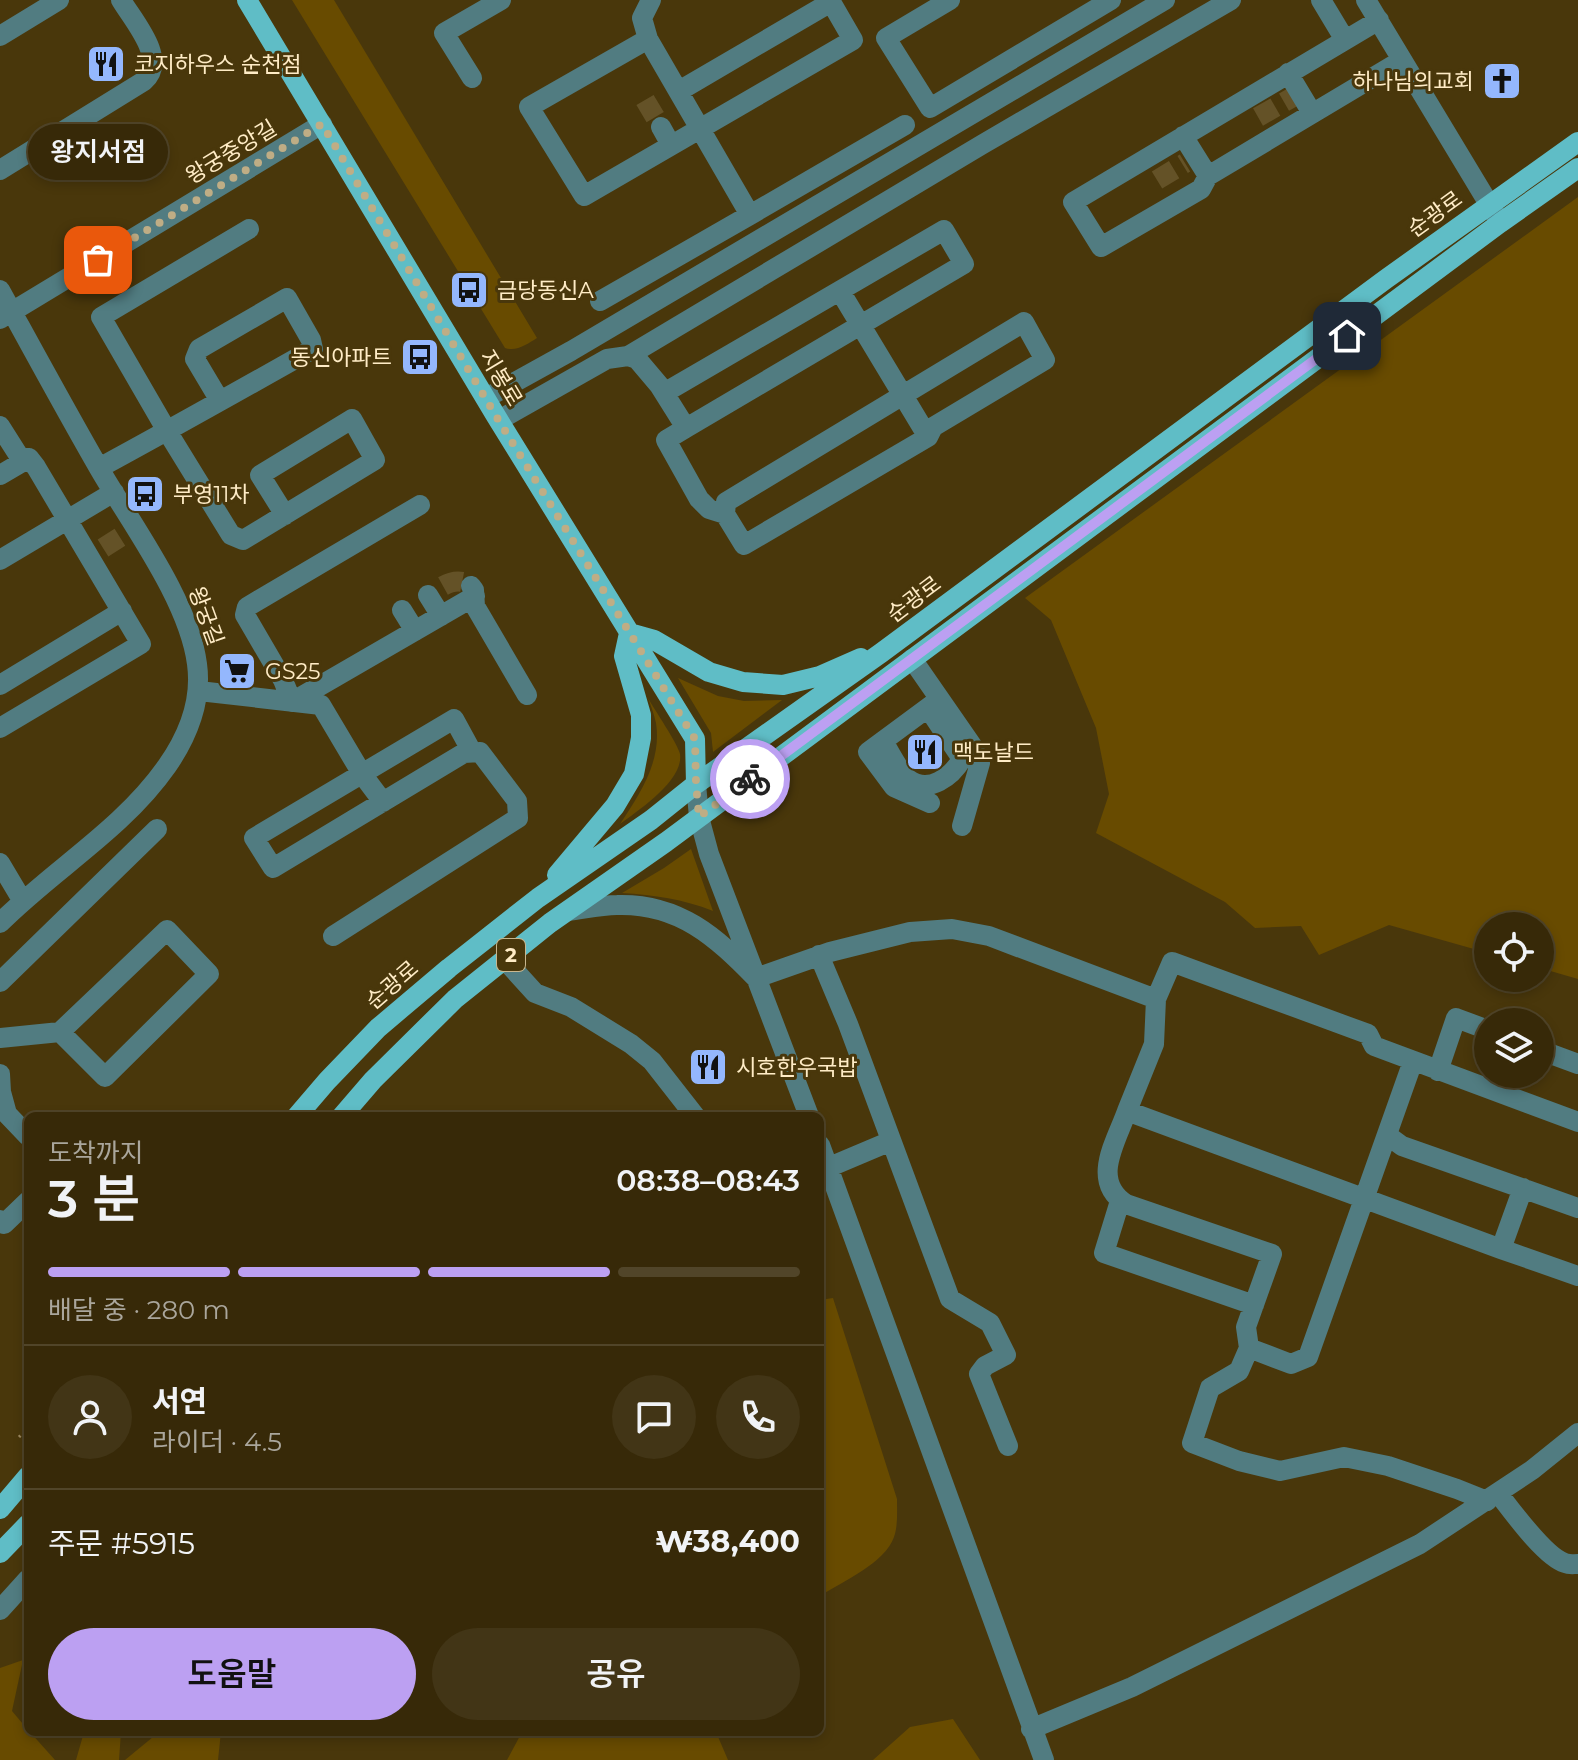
<!DOCTYPE html>
<html lang="ko">
<meta charset="utf-8">
<style>
body{margin:0;font-family:Montserrat,"Noto Sans KR",sans-serif;background:#423516;color:#f1f3f6;height:100vh;display:flex;flex-direction:column;font-size:30px;white-space:nowrap}
*{box-sizing:border-box;margin:0}
p{font-size:26px;color:#aaa69c}
.icon{flex:none;width:44px;height:44px;fill:none;stroke:currentColor;stroke-width:2;stroke-linecap:round;stroke-linejoin:round}
.map{position:relative;flex:1;overflow:hidden}
.panel{position:absolute;left:24px;top:1112px;width:800px;height:624px;display:flex;flex-direction:column;background:#372908;border-radius:12px;box-shadow:0 4px 12px #0003,0 0 0 2px #514529}
.panel>*{flex:none}
.buttons{position:absolute;left:1474px;top:912px;display:grid;gap:16px}
.buttons a{display:grid;place-items:center;width:80px;height:80px;border-radius:50%;background:#372908;box-shadow:0 4px 12px #0003,0 0 0 2px #514529;font-size:40px}
.pin{position:absolute;display:grid;place-items:center;width:68px;height:68px;color:#fff;margin:-34px;border-radius:16px;box-shadow:0 4px 12px #0006}
.courier{position:absolute;display:grid;place-items:center;width:80px;height:80px;margin:-40px;border:6px solid #bca0f2;border-radius:50%;background:#fff;color:#222;box-shadow:0 2px 10px #0007}
.bubble{position:absolute;height:56px;border-radius:28px;background:#372908;box-shadow:0 4px 12px #0003,0 0 0 2px #514529;font-size:26px;font-weight:600;line-height:56px;text-align:center}
.summary em{font-style:normal;font-weight:600}
.summary div{display:flex;flex-direction:column-reverse}
.summary{display:flex;align-items:center;justify-content:space-between;height:136px;padding:0 24px}
h1{font-size:52px;font-weight:600;line-height:60px}
.bar{display:grid;grid-template-columns:repeat(4,1fr);gap:12px 8px;align-content:center;height:96px;padding:0 24px}
.bar i{height:10px;border-radius:6px;background:#514529}
.bar .active{background:#bca0f2}
.bar p{grid-column:span 4}
.line{display:flex;align-items:center;gap:20px;padding:0 24px;border-top:2px solid #514529}
.line div{flex:1}
.round{display:grid;place-items:center;flex:none;width:84px;height:84px;border-radius:42px;background:#423516}
.action{display:flex;gap:16px;margin-top:auto;padding:16px 24px}
.action a{flex:1;height:92px;border-radius:48px;background:#bca0f2;color:#111;font-size:32px;font-weight:600;line-height:92px;text-align:center}
.action a+a{background:#423516;color:#f1f3f6}
.map>svg:first-child{display:block}
</style>
<div class="map">
<svg width="1578" height="1760" viewBox="0 0 1578 1760">
<rect width="100%" height="100%" fill="#49370b"/>
<path fill="#684b00" d="M292 0H334L537 338C527 344 517 352 505 348Z
M1578 197V979L1540 968V926H1488V953L1389 925 1319 955 1301 926 1255 928 1225 902 1096 833 1109 794 1096 728 1051 620 1025 598Z
M678 678 718 696 744 701 782 700 713 752 711 733Z
M648 698C654 709 678 744 680 754 684 780 639 810 620 824 640 794 662 761 656 723 654 714 651 706 648 698Z
M691 849 713 911C683 899 654 895 622 893L664 868Z
M833 1298 897 1499C897 1511 898 1526 894 1537 885 1563 842 1582 820 1596V1300Z
M23 1660 12 1711 28 1730V1732H30L55 1760H0V1668Z
M953 1719 980 1760H873L910 1727Z
M84 1732H121L119 1760H76Z
M159 1732H221L218 1760H125Z
M522 1732H716L728 1760H507Z"/>
<g fill="none" stroke-linecap="round" stroke-linejoin="round">
<path stroke="#645227" stroke-width="20" stroke-dasharray="20 10" stroke-linecap="butt" d="M645 100 661 127
M1258 117 1293 97
M1157 180 1185 163
M103 548 122 536
M443 586C452 581 462 579 471 586"/>
<path stroke="#9d8a61" stroke-width="3" stroke-dasharray="2 6" stroke-linecap="butt" d="M19 1437 28 1428"/>
<path stroke="#517c81" stroke-width="20" d="M651 0 642 18 648 39 750 215 905 125
M950 0 886 38 930 108 1111 0
M1321 0 1345 40
M1366 0 1498 219
M1379 20 1073 202 1101 247 1201 189 1208 176 1402 60
M0 36 59 0
M648 39 529 107 584 196 853 40 831 2 679 91
M1288 73 1312 113
M472 78 444 33 501 0
M661 127 671 145
M1183 136 1208 176
M0 170 144 81C168 59 134 22 121 0
M249 229 101 317 167 431 231 535 243 540 375 460 352 419 260 475 285 515
M0 290C33 350 66 411 100 470 132 525 189 601 197 664 202 700 188 736 167 766 123 829 54 869 0 923
M840 291 928 437
M600 301 750 215
M0 319 322 124
M628 356 983 144 1231 0
M486 398 571 351 1165 0
M499 420 607 359 628 356 637 359 659 385 686 428 964 264 944 230 664 393
M0 426 19 456 29 458 36 467 141 644 0 728
M686 428 666 440 699 499 709 509 725 514 744 545 928 437 933 427 1045 360 1024 322 726 502 725 514
M99 468C171 429 242 389 313 349L311 340 287 298 199 349 195 359 220 401
M0 475 29 458
M420 505 247 607 245 615 283 680 292 702 475 596
M0 560 114 492
M471 586 474 590 475 606 527 695
M428 595 441 616
M402 610 415 631
M912 659 973 747 980 763 962 826
M0 685 122 611
M199 691 321 705 362 774 383 802
M883 741C889 751 900 773 908 779 929 795 952 776 962 759L928 708
M696 784 699 817 709 854 809 1116
M930 803 894 787 868 752 937 701
M0 863 22 900
M568 911C584 909 601 905 617 905 679 903 716 937 756 978L830 952 910 932 952 929 989 936 1156 999 1154 1044 1127 1111
M333 936 518 818 517 801 480 752 464 753 273 868 254 838 454 719 472 752
M819 955 848 1024 950 1299 990 1323 1006 1355 985 1366 979 1374 1008 1446
M505 960 535 993 571 1007 631 1044 652 1061 695 1116
M0 982 157 829
M1156 999 1172 962 1368 1034 1374 1046 1578 1122
M0 1038 60 1032 167 930 209 974 105 1077 60 1032
M1540 1050 1578 1064
M1438 1071 1456 1018 1488 1030
M0 1074 1 1092 7 1114 28 1136
M1387 1135 1402 1146 1578 1208
M820 1145 1044 1760
M820 1171 891 1141
M1120 1201 1104 1253 1254 1305
M0 1220 4 1224 28 1201
M1501 1249 1523 1188
M1249 1348 1291 1364 1308 1357 1413 1061
M1498 1493C1512 1511 1545 1557 1565 1563 1570 1565 1573 1564 1578 1564
M1487 1501 1457 1489 1388 1466 1344 1457 1280 1471 1239 1461 1192 1443 1210 1388 1239 1371 1249 1348 1246 1327 1272 1254 1126 1204C1090 1181 1116 1142 1127 1111L1501 1249 1578 1276
M0 1610 28 1579
M1031 1729 1132 1687 1420 1544 1532 1470 1578 1433"/>
<path stroke="#5fbdc6" stroke-width="20" d="M247 0 496 416 695 739 696 784
M629 633 654 640 709 672 743 682 783 685 820 676 861 658
M557 875 615 806 634 774 641 738V715L624 656 629 633
M297 1116 327 1081 378 1028 449 968 538 898 651 820 696 784 881 653 1386 279 1578 142
M342 1116 373 1080 455 999 550 923 666 842 1500 223 1578 168
M0 1509 28 1476
M0 1553 28 1524"/>
</g>
<g fill="none" stroke-linecap="round" stroke-linejoin="round">
<path stroke="#bfad85" stroke-width="8" stroke-dasharray="0 14.4" d="M98 260 322 124 496 416 695 739 696 784 699 817 750 779"/>
<path stroke="#bca0f2" stroke-width="10" d="M750 779 1347 336"/>
</g>
<defs>
<g id="restaurant-square" transform="scale(2)"><rect x="-9" y="-9" width="18" height="18" rx="4" fill="#94b7fd" stroke="#49370b"/><path d="M-5-6h1v4h1v-4h1v4h1v-4h1v5L-1.5 .5V6h-2V.5L-5-1ZM5-6V6H3V1.5H1.5Q1.5-4 5-6Z" fill="#111"/></g>
<g id="church-square" transform="scale(2)"><rect x="-9" y="-9" width="18" height="18" rx="4" fill="#94b7fd" stroke="#49370b"/><path d="M-1.2-6h2.4v3.5h3.3v2.4h-3.3V6h-2.4V-.1h-3.3v-2.4h3.3Z" fill="#111"/></g>
<g id="bus-square" transform="scale(2)"><rect x="-9" y="-9" width="18" height="18" rx="4" fill="#94b7fd" stroke="#49370b"/><path d="M-5-6H5V4H4V6H2V4H-2V6H-4V4H-5ZM-3.5-4V0h7V-4ZM-3.5 1.2v1.5H-2V1.2ZM2 1.2v1.5H3.5V1.2Z" fill="#111"/></g>
<g id="supermarket-square" transform="scale(2)"><rect x="-9" y="-9" width="18" height="18" rx="4" fill="#94b7fd" stroke="#49370b"/><path d="M-6-5.5h2.5l.6 2H6L4.5 2H-2.5L-4.4-4H-6ZM-1.5 3.2a1.3 1.3 0 1 0 .1 0ZM3 3.2a1.3 1.3 0 1 0 .1 0Z" fill="#111"/></g>
</defs>
<g fill-rule="evenodd">
<use href="#restaurant-square" x="106" y="64"/>
<use href="#church-square" x="1502" y="81"/>
<use href="#bus-square" x="469" y="290"/>
<use href="#bus-square" x="420" y="357"/>
<use href="#bus-square" x="145" y="494"/>
<use href="#supermarket-square" x="237" y="671"/>
<use href="#restaurant-square" x="925" y="752"/>
<use href="#restaurant-square" x="708" y="1067"/>
</g>
<g text-anchor="middle" dominant-baseline="central" stroke-width="6" stroke-linejoin="round" paint-order="stroke">
<rect fill="#49370b" stroke="#c8b68e" stroke-width="2" x="497" y="939" width="28" height="32" rx="6"/>
<g font-size="20" font-weight="bold" fill="#ffecc6">
<text x="511" y="955">2</text>
</g>
<g font-size="22" fill="#ffecc6" stroke="#49370b" text-anchor="start">
<text x="134" y="64">코지하우스 순천점</text>
<text x="1474" y="81" text-anchor="end">하나님의교회</text>
<text x="497" y="290">금당동신A</text>
<text x="392" y="357" text-anchor="end">동신아파트</text>
<text x="173" y="494">부영11차</text>
<text x="265" y="671">GS25</text>
<text x="953" y="752">맥도날드</text>
<text x="736" y="1067">시호한우국밥</text>
</g>
<g font-size="22" fill="#ffecc6" stroke="#49370b">
<text transform="translate(231 152) rotate(-31)">왕궁중앙길</text>
<text transform="translate(1435 214) rotate(-36)">순광로</text>
<text transform="translate(501 378) rotate(59)">지봉로</text>
<text transform="translate(914 599) rotate(-37)">순광로</text>
<text transform="translate(206 616) rotate(70)">왕궁길</text>
<text transform="translate(392 985) rotate(-41)">순광로</text>
</g>
</g>
</svg>
<div class="buttons">
<a><svg class="icon" aria-label="locate" viewBox="0 0 24 24"><circle cx="12" cy="12" r="6"/><path d="M12 2v4M12 18v4M2 12h4M18 12h4"/></svg></a>
<a><svg class="icon" aria-label="layers" viewBox="0 0 24 24"><path d="M12 4l9 5-9 5-9-5zM3 14l9 5 9-5"/></svg></a>
</div>
<div class="pin" style="left:98px;top:260px;background:#ea580c"><svg class="icon" aria-label="bag" viewBox="0 0 24 24"><path d="M5 8h14l-1 12H6zM9 8a3 3 0 0 1 6 0"/></svg></div>
<div class="pin" style="left:1347px;top:336px;background:#1f2937"><svg class="icon" aria-label="home" viewBox="0 0 24 24"><path d="M3 11l9-7 9 7M6 9v11h12V9"/></svg></div>
<div class="courier" style="left:750px;top:779px"><svg class="icon" aria-label="bike" viewBox="0 0 24 24"><circle cx="6" cy="16" r="4"/><circle cx="18" cy="16" r="4"/><path d="M6 16l4-8h5l3 8M10 8l3 8H6M13 5h3"/></svg></div>
<div class="bubble" style="left:28px;top:124px;width:140px">왕지서점</div>
<section class="panel">
<div class="summary"><div><h1>3 분</h1><p>도착까지</p></div><em>08:38–08:43</em></div>
<div class="bar"><i class="active"></i><i class="active"></i><i class="active"></i><i></i><p>배달 중 · 280 m</p></div>
<div class="line" style="height:144px"><a class="round"><svg class="icon" aria-label="person" viewBox="0 0 24 24"><circle cx="12" cy="8" r="4"/><path d="M4 21q1-7 8-7t8 7"/></svg></a><div><b>서연</b><p>라이더 · 4.5</p></div><a class="round"><svg class="icon" aria-label="chat" viewBox="0 0 24 24"><path d="M4 5h16v11H9l-5 4z"/></svg></a><a class="round"><svg class="icon" aria-label="phone" viewBox="0 0 24 24"><path d="M5 4h4l2 5-3 2q2 4 5 5l2-3 5 2v4C11 20 4 13 5 4z"/></svg></a></div>
<div class="line" style="height:104px"><div>주문 #5915</div><b>₩38,400</b></div>
<div class="action"><a>도움말</a><a>공유</a></div>
</section>
</div>
